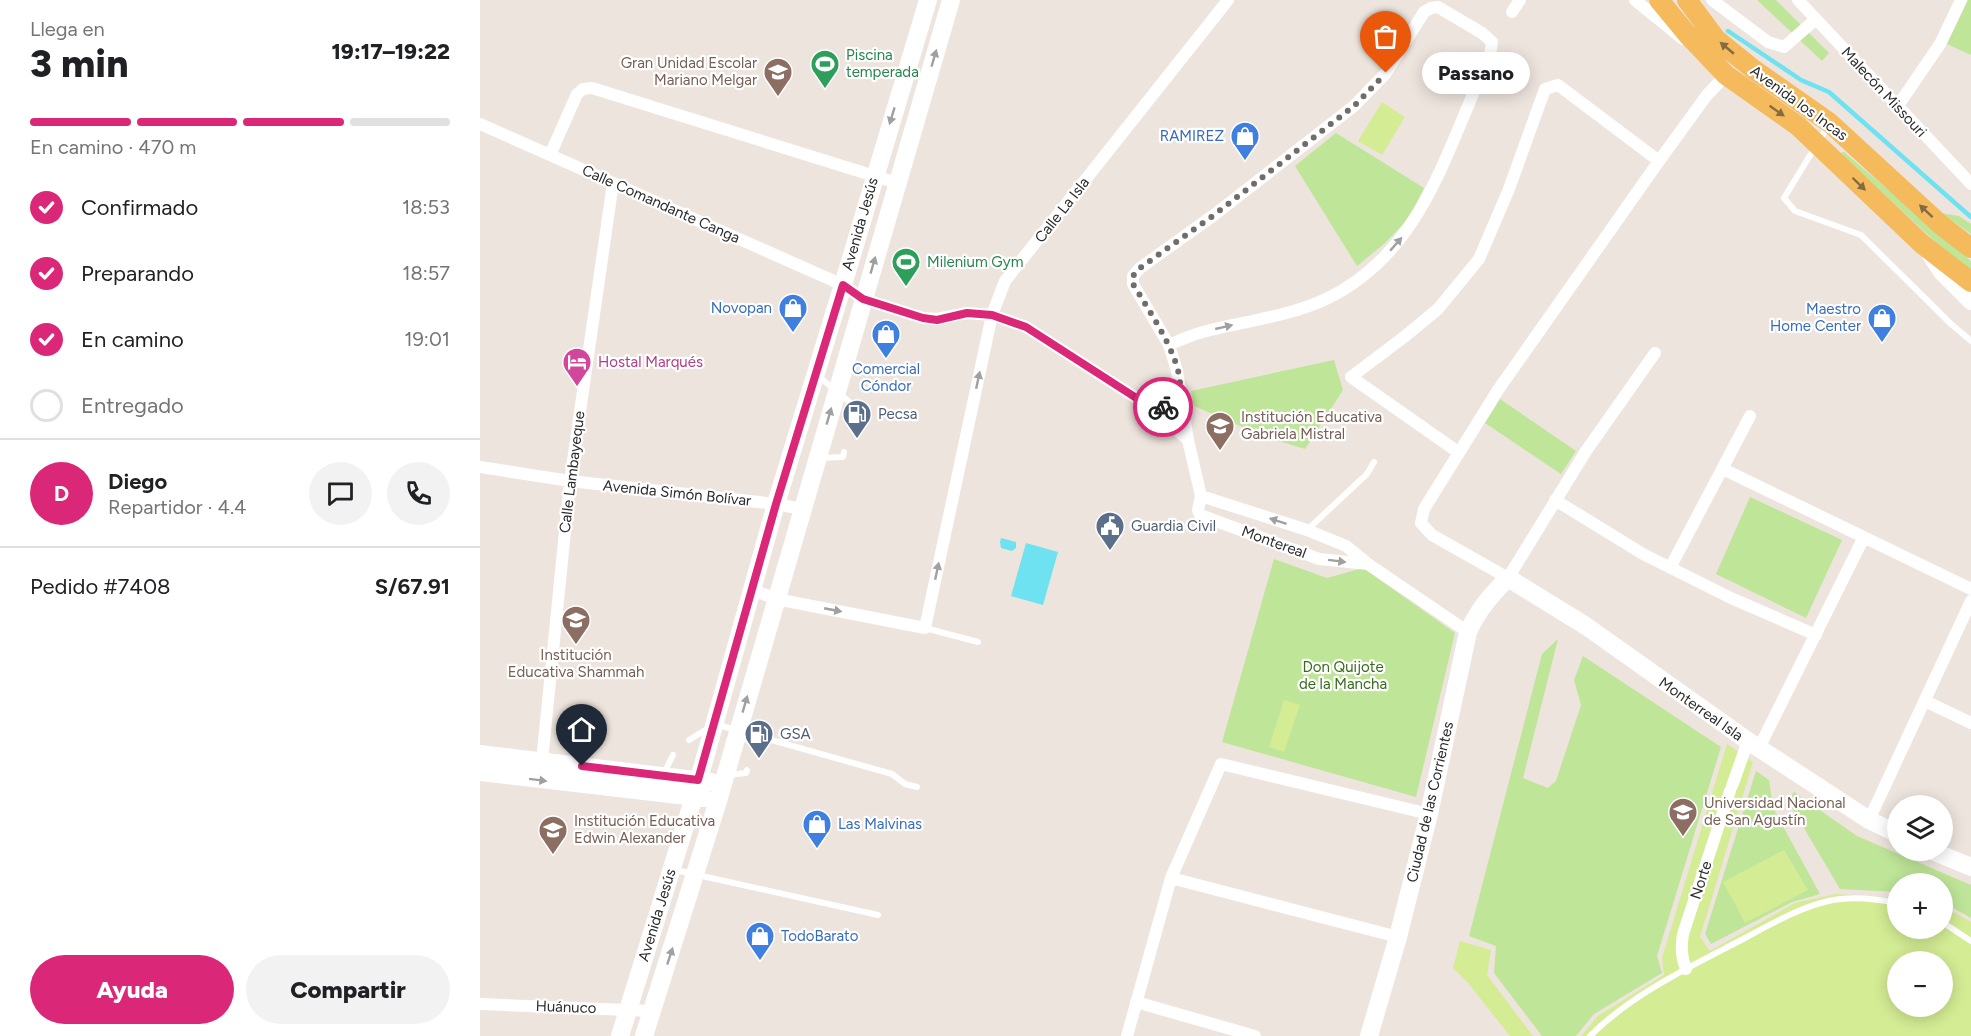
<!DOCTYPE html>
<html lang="es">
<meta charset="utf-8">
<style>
body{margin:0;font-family:Figtree,sans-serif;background:#f2f2f2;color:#202124;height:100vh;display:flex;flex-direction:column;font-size:22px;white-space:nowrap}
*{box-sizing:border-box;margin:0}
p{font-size:20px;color:#757577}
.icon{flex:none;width:33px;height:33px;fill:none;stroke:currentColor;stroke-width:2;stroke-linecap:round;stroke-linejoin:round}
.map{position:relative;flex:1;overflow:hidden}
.sheet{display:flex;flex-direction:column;background:#fff;width:480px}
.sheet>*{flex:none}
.fabs{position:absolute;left:1407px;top:795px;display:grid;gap:12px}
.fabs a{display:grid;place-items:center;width:66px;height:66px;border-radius:50%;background:#fff;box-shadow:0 3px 15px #0003;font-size:30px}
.pin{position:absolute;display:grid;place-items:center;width:51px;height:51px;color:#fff;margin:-62px -26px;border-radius:50% 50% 50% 0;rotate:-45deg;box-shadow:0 0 6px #0007}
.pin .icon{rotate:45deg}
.courier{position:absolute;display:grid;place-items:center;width:60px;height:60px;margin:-30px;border:4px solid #db2777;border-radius:50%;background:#fff;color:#222;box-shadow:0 2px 8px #0007}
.bubble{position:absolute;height:42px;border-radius:21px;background:#fff;box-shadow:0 3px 15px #0003;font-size:20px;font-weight:800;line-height:42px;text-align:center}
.headline em{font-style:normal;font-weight:800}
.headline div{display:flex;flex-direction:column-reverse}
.headline{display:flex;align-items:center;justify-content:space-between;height:102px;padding:0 30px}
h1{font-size:39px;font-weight:800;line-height:45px}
.bar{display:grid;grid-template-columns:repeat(4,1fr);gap:9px 6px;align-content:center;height:72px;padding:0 30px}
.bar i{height:8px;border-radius:4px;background:#e0e0e0}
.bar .active{background:#db2777}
.bar p{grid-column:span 4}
.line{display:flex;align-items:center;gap:15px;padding:0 30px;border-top:2px solid #e0e0e0}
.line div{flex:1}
.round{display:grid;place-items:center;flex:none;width:63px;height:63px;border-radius:32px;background:#f2f2f2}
ol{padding:0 30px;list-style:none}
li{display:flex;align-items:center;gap:18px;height:66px}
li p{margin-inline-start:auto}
li .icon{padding:6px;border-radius:50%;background:#db2777;color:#fff;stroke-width:4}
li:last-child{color:#757577}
li i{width:33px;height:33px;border:3px solid #e0e0e0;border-radius:50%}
.action{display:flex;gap:12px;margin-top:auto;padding:12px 30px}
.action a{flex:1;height:69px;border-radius:36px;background:#db2777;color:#fff;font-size:24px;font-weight:800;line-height:69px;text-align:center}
.action a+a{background:#f2f2f2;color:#202124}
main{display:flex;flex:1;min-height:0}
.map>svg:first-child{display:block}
</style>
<main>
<section class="sheet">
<div class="headline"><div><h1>3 min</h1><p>Llega en</p></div><em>19:17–19:22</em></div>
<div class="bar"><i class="active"></i><i class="active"></i><i class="active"></i><i></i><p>En camino · 470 m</p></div>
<ol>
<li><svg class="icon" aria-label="check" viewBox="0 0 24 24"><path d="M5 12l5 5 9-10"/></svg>Confirmado<p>18:53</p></li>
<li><svg class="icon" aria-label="check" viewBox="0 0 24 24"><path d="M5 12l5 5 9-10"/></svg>Preparando<p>18:57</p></li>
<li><svg class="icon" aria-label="check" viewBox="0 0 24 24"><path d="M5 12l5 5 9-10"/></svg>En camino<p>19:01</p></li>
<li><i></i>Entregado</li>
</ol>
<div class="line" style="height:108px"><b class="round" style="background:#db2777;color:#fff">D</b><div><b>Diego</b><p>Repartidor · 4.4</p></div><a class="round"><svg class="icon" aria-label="chat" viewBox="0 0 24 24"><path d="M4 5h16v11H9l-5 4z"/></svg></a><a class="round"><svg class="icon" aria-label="phone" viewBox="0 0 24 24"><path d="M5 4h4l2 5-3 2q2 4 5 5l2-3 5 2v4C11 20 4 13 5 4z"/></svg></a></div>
<div class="line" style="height:78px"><div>Pedido #7408</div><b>S/67.91</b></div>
<div class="action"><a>Ayuda</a><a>Compartir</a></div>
</section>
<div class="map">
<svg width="1491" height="1036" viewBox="0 0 1491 1036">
<rect width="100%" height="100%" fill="#ede4dd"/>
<path fill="#bee598" d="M1277 0H1296L1349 53 1342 61Z
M1488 0H1491V55L1467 44Z
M856 133 944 188 929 218 905 243 877 266 815 166Z
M1364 152 1491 261V271L1459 245 1360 153Z
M1461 213 1479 216 1491 224V234Z
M854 360 863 390 825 449 786 437 714 406 711 391Z
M1020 399 1096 451 1081 474 1005 423Z
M1270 497 1362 540 1326 618 1236 574Z
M794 559 847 578 883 568 975 633 936 797 742 742Z
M1078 639 1043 778 1068 788 1076 781 1101 705 1094 680 1103 656 1241 747 1177 956 1182 973 1114 1014 1096 1036H1062L1014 973 1016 946 989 936 1062 654Z
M1276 771 1289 780 1293 808 1340 894 1312 902 1231 944 1225 934Z
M1314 792 1377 836 1491 885V918L1463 902 1462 884H1418L1417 892 1360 889 1308 801Z"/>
<path fill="#d4ec94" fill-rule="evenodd" d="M902 102 925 117 902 155 878 141Z
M804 700 820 705 804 752 789 747Z
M1247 744 1273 762 1220 937 1230 951 1315 903 1356 894 1417 898 1418 928H1462L1463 908 1468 909 1491 922V1036H1101L1118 1016 1184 975 1182 958ZM1418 962H1462V1006H1418Z
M1304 850 1328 890 1265 923 1243 882Z
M980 941 1011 950 1007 975 1053 1036H1030L989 984 973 968Z"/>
<path fill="#6ee2f1" d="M521 538 536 542V548L532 551 521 548 520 542Z
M546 543 578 552 563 605 531 596Z"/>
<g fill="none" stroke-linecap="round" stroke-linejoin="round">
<path stroke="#6ee2f1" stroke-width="4.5" d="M1248 31 1321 80 1349 92 1491 217"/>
<path stroke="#fff" stroke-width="6" d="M1348 126 1304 198 1315 211 1381 235 1471 324 1491 341
M338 376 378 409 377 414
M341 458 363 457 364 452
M827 530 887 474 894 462
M445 628 498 642
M260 735 274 744 273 747
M209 740 235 724 412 774 425 784 437 787
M184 773 193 755
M248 775 266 773 267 770
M195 870 398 915
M1462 922 1491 941
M1110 1036C1153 993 1212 966 1265 938 1293 923 1322 906 1353 900 1374 896 1398 899 1418 903"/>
<path stroke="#fff" stroke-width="12" d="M1155 0 1203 39
M1232 0 1288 42 1304 47 1336 19
M1318 0 1491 184
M1032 12 1040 0
M1417 107 1460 44 1481 0
M0 124 363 285 383 299 443 318 457 319 487 313 512 315 546 327 675 410 708 440
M70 155 97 94 103 89 112 88 417 183
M689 345C700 340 711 335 723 332 763 321 808 317 846 299 945 252 967 145 1010 56L1012 42 1002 33 958 7 951 8 944 12 906 73 874 106 734 215 660 268 653 276V284L689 345 697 371 708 440 721 496 718 510 720 515 839 559 888 564
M1175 353 1106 451 1028 578 952 535 941 523 944 509 1018 390 1179 161 1227 95 1246 75 1242 71
M675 410 692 402 700 388
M978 452 871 377 924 337 958 309 999 259 1029 189 1065 89 1078 85 1179 161
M0 467 90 481 296 504 322 509
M1243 469 1491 589
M721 496 827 530 866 546 888 564 988 632
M1075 500 1163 554 1251 598 1336 635
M1190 568 1270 416
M273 590 296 599 445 628 512 315 525 281 748 0
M1445 701 1491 723
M1279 748 1384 537
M62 761 90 481 133 183
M1252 786 1268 741
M1389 820 1491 601
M691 878 918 937
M1206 969C1201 956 1201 947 1203 934L1250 791
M656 1002 775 1036
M0 1004 172 1011
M647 1036 691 878 741 764 949 814"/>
<path stroke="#fff" stroke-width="18" d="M1451 255 1463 273 1491 301
M0 754 231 782
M0 772 224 798
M1450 850 1491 867
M140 1036 214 797 296 504 372 255 448 0
M164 1036 238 801 471 0
M889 1036 918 937 949 814 988 632C998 610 1011 595 1028 578L1106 626 1268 741 1389 820 1418 834"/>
<path stroke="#f4ba5c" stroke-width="20" d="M1179 0 1207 34 1246 75 1318 126 1442 244 1491 282
M1207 0 1236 39 1273 69 1350 123 1461 225 1491 248"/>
</g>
<defs><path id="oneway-solid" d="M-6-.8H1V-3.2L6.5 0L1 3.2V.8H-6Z" transform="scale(1.5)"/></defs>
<g fill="#856b41">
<use href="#oneway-solid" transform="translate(1247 48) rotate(-140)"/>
<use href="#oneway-solid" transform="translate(1297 111) rotate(35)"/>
<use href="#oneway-solid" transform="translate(1379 184) rotate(44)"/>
<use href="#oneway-solid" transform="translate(1446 211) rotate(-137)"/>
</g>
<g fill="#a0a0a0">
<use href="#oneway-solid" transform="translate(454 58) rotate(-74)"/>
<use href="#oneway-solid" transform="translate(412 116) rotate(107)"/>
<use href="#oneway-solid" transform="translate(916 244) rotate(-49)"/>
<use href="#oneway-solid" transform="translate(393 265) rotate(-74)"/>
<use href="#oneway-solid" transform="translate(744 327) rotate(-13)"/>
<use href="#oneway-solid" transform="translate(498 380) rotate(-78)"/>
<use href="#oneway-solid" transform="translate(349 416) rotate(-74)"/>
<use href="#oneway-solid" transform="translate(798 521) rotate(-162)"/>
<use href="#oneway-solid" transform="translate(857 561) rotate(7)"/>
<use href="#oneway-solid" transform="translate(457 571) rotate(-78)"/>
<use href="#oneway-solid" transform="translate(353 610) rotate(11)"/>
<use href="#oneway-solid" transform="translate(265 704) rotate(-74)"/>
<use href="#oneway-solid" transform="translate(58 780) rotate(7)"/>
<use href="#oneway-solid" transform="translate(190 956) rotate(-72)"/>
</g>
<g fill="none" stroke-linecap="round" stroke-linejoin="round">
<path stroke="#6f6c69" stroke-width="6" stroke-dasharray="0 10.8" d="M683 407C692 403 700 396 700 386 701 357 668 309 653 284V276L660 268 734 215 874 106 906 73"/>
<path stroke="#db2777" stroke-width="8" d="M102 766 218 780 296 504 363 285 383 299 443 318 457 320 487 313 512 315 546 327 675 410 683 407"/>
</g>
<defs>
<g id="stadium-pin" transform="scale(1.5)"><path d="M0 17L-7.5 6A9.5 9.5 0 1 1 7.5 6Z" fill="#2e9e5b" stroke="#fff"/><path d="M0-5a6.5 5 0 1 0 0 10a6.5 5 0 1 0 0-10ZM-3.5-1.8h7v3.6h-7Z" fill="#fff"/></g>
<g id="school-pin" transform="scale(1.5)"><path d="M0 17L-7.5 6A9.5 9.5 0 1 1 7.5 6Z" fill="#8d6e63" stroke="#fff"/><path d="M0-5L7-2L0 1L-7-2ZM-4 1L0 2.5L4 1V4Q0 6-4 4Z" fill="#fff"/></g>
<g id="shop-pin" transform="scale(1.5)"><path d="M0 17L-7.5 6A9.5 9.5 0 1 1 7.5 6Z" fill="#3f7fe0" stroke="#fff"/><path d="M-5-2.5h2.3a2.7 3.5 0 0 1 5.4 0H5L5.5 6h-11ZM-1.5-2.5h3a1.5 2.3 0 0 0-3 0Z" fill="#fff"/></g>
<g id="hotel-pin" transform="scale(1.5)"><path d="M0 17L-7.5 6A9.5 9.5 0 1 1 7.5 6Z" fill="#d1479c" stroke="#fff"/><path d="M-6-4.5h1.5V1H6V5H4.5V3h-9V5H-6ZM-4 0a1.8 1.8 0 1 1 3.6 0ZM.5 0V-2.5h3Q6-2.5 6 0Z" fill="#fff"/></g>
<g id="fuel-pin" transform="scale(1.5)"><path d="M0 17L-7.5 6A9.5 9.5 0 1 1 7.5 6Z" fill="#5c6f8a" stroke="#fff"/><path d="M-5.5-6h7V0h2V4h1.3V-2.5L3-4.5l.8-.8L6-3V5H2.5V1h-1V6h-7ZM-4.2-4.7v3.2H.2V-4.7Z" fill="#fff"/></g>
<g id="civic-pin" transform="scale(1.5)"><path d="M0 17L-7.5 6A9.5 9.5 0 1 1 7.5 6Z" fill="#5c6f8a" stroke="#fff"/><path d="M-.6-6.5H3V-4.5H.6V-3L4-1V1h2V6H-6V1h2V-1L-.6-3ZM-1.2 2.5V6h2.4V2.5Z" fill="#fff"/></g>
<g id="university-pin" transform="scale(1.5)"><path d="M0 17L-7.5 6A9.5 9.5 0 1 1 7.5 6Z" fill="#8d6e63" stroke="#fff"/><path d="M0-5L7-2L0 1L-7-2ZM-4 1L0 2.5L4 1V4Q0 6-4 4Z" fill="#fff"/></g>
</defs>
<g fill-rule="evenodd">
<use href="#stadium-pin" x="345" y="64"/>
<use href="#school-pin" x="298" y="72"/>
<use href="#shop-pin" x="765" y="136"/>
<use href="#stadium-pin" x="426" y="262"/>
<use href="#shop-pin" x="313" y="308"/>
<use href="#shop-pin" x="1402" y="318"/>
<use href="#shop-pin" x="406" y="334"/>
<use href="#hotel-pin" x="97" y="362"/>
<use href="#fuel-pin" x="377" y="414"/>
<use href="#school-pin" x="740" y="426"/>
<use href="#civic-pin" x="630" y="526"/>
<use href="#school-pin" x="96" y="620"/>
<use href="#fuel-pin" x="279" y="734"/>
<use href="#university-pin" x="1203" y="812"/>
<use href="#shop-pin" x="337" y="824"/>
<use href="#school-pin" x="73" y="830"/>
<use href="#shop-pin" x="280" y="936"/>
</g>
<g text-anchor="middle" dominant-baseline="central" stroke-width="4.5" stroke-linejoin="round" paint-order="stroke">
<g font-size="15" fill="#27864d" stroke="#fff" text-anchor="start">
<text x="366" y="55">Piscina<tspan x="366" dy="17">temperada</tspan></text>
<text x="447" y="262">Milenium Gym</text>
</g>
<g font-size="15" fill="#785e54" stroke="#fff" text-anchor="start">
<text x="277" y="63" text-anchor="end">Gran Unidad Escolar<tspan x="277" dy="17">Mariano Melgar</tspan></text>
<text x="761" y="417">Institución Educativa<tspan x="761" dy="17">Gabriela Mistral</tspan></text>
<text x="96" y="655" text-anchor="middle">Institución<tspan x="96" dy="17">Educativa Shammah</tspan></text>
<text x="1224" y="803">Universidad Nacional<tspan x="1224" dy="17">de San Agustín</tspan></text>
<text x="94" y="821">Institución Educativa<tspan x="94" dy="17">Edwin Alexander</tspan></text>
</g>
<g font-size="15" fill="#2b2b2b" stroke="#fff">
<text transform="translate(1404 92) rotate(47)">Malecón Missouri</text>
<text transform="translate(1319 103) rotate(36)">Avenida los Incas</text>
<text transform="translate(181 204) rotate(24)">Calle Comandante Canga</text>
<text transform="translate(582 210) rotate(-52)">Calle La Isla</text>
<text transform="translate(380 224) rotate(-74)">Avenida Jesús</text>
<text transform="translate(92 472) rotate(-83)">Calle Lambayeque</text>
<text transform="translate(197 493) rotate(6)">Avenida Simón Bolívar</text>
<text transform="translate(794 542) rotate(20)">Montereal</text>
<text transform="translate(1221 709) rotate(35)">Monterreal Isla</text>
<text transform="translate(950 802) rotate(-77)">Ciudad de las Corrientes</text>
<text transform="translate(1221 880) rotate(-72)">Norte</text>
<text transform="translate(177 915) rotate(-73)">Avenida Jesús</text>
<text transform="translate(86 1007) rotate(2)">Huánuco</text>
</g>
<g font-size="15" fill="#366cbe" stroke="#fff" text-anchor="end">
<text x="744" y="136">RAMIREZ</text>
<text x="292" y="308">Novopan</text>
<text x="1381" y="309">Maestro<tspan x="1381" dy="17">Home Center</tspan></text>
<text x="406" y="369" text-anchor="middle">Comercial<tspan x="406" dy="17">Cóndor</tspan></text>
<text x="358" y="824" text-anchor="start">Las Malvinas</text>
<text x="301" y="936" text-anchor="start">TodoBarato</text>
</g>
<g font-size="15" fill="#b23c85" stroke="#fff" text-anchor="start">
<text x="118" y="362">Hostal Marqués</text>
</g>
<g font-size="15" fill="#4e5e75" stroke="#fff" text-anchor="start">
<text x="398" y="414">Pecsa</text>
<text x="651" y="526">Guardia Civil</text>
<text x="300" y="734">GSA</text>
</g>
<g font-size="15" fill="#366b19" stroke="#fff">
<text x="863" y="667">Don Quijote<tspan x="863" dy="17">de la Mancha</tspan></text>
</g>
</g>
</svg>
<div class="fabs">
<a><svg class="icon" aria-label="layers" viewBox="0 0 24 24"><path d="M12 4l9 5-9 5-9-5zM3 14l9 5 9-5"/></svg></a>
<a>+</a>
<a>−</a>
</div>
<div class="pin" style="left:906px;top:73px;background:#ea580c"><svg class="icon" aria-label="bag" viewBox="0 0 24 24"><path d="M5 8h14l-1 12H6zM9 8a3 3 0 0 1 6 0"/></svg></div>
<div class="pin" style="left:102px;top:766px;background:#1f2937"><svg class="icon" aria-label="home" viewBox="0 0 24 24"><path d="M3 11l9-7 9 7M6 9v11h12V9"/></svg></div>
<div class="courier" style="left:683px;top:407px"><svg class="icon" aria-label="bike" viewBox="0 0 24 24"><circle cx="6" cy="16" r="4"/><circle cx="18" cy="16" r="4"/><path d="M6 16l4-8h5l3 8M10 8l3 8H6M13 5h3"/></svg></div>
<div class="bubble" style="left:942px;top:52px;width:108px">Passano</div>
</div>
</main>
